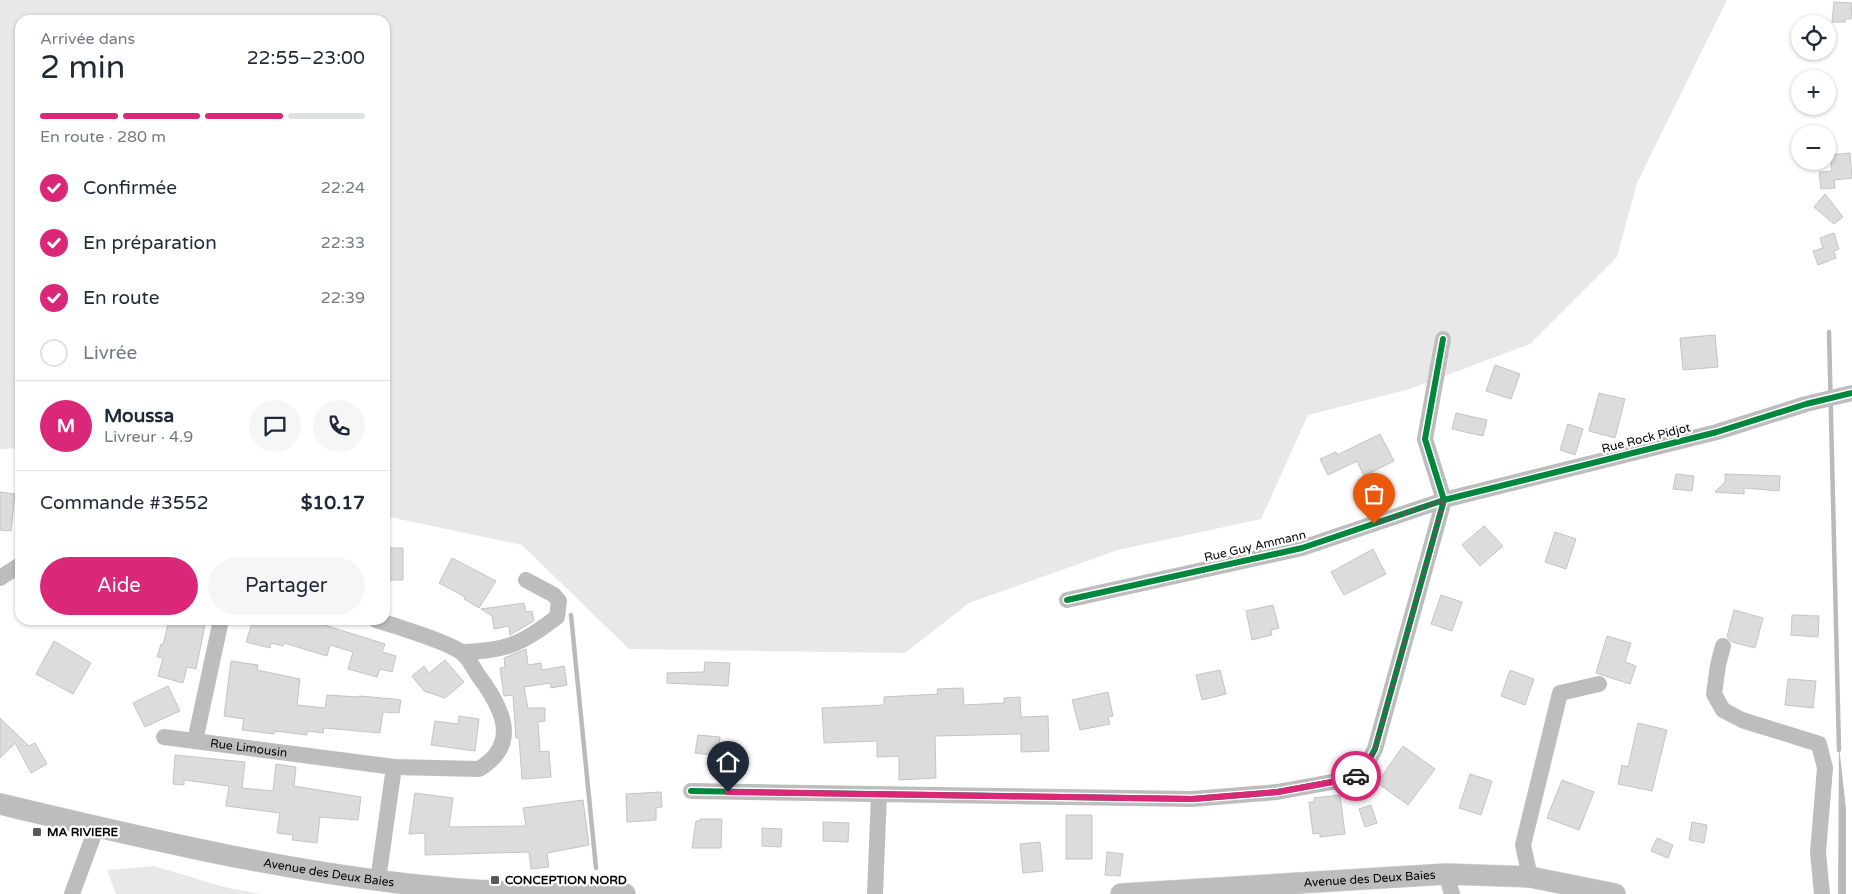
<!DOCTYPE html>
<html lang="fr">
<meta charset="utf-8">
<style>
body{margin:0;font-family:"Varela Round",sans-serif;background:#f6f6f7;color:#1f2937;height:100vh;display:flex;flex-direction:column;font-size:19px;white-space:nowrap}
*{box-sizing:border-box;margin:0}
p{font-size:16px;color:#747a83}
.icon{flex:none;width:28px;height:28px;fill:none;stroke:currentColor;stroke-width:2;stroke-linecap:round;stroke-linejoin:round}
.map{position:relative;flex:1;overflow:hidden}
.side{position:absolute;left:15px;top:15px;width:375px;height:610px;display:flex;flex-direction:column;background:#fff;border-radius:15px;box-shadow:0 1px 4px #0004}
.side>*{flex:none}
.buttons{position:absolute;left:1791px;top:15px;display:grid;gap:10px}
.buttons a{display:grid;place-items:center;width:45px;height:45px;border-radius:50%;background:#fff;box-shadow:0 1px 4px #0004;font-size:25px}
.pin{position:absolute;display:grid;place-items:center;width:42px;height:42px;color:#fff;margin:-51px -21px;border-radius:50% 50% 50% 0;rotate:-45deg;box-shadow:0 0 5px #0007}
.pin .icon{rotate:45deg}
.courier{position:absolute;display:grid;place-items:center;width:50px;height:50px;margin:-25px;border:4px solid #db2777;border-radius:50%;background:#fff;color:#222;box-shadow:0 1px 6px #0007}
.summary em{font-style:normal;font-weight:600}
.summary div{display:flex;flex-direction:column-reverse}
.summary{display:flex;align-items:center;justify-content:space-between;height:85px;padding:0 25px}
h1{font-size:32px;font-weight:600;line-height:38px}
.bar{display:grid;grid-template-columns:repeat(4,1fr);gap:8px 5px;align-content:center;height:60px;padding:0 25px}
.bar i{height:6px;border-radius:4px;background:#e0e1e3}
.bar .on{background:#db2777}
.bar p{grid-column:span 4}
.line{display:flex;align-items:center;gap:12px;padding:0 25px;border-top:1px solid #e0e1e3}
.line div{flex:1}
.round{display:grid;place-items:center;flex:none;width:52px;height:52px;border-radius:26px;background:#f6f6f7}
ol{padding:0 25px;list-style:none}
li{display:flex;align-items:center;gap:15px;height:55px}
li p{margin-inline-start:auto}
li .icon{padding:5px;border-radius:50%;background:#db2777;color:#fff;stroke-width:4}
li:last-child{color:#747a83}
li i{width:28px;height:28px;border:2px solid #e0e1e3;border-radius:50%}
.cta{display:flex;gap:10px;margin-top:auto;padding:10px 25px}
.cta a{flex:1;height:58px;border-radius:30px;background:#db2777;color:#fff;font-size:20px;font-weight:600;line-height:58px;text-align:center}
.cta a+a{background:#f6f6f7;color:#1f2937}
.map>svg:first-child{display:block}
</style>
<div class="map">
<svg width="1852" height="894" viewBox="0 0 1852 894">
<rect width="100%" height="100%" fill="#fff"/>
<path fill="#e8e8e8" d="M0 0H1727L1637 183 1617 257 1530 344 1410 389 1308 415 1261 519 1118 550 969 603 905 653 629 649 522 545 385 516V20H20V448L0 449Z
M154 866 224 887 261 894H116L107 870Z"/>
<path fill="#bababa" d="M1839 746 1846 809V894H1838Z"/>
<g fill="none" stroke-linecap="round" stroke-linejoin="round">
<path stroke="#bababa" stroke-width="4.5" d="M1829 332 1839 750
M571 615 596 868"/>
</g>
<path fill="#dcdcdc" stroke="#c4c4c4" d="M1834 2 1852 3 1851 19H1845V22H1832Z
M1850 153 1852 178 1834 180 1835 188 1821 189 1819 172 1832 171 1830 155Z
M1825 194 1843 217 1834 224 1814 207Z
M1834 233 1839 249 1834 251 1836 258 1818 265 1813 251 1823 248 1820 238Z
M1715 335 1718 367 1683 370 1680 338Z
M1495 365 1520 374 1511 399 1486 391Z
M1599 393 1625 399 1615 438 1589 431Z
M1456 413 1487 420 1483 436 1452 429Z
M1568 424 1583 429 1575 455 1560 450Z
M1380 434 1394 461 1364 476 1357 461 1328 475 1320 459 1336 452 1337 455Z
M1676 474 1694 476 1692 491 1673 489Z
M1725 474 1780 476 1779 491 1744 488V494L1715 492 1725 482Z
M0 492 15 494 11 531 0 530Z
M1484 526 1503 546 1480 566 1462 545Z
M1555 532 1576 539 1566 569 1545 562Z
M385 548H403V580H385Z
M1373 549 1386 574 1344 595 1331 572Z
M452 558 496 581 479 608 464 599 465 597 439 583Z
M1441 595 1462 602 1452 631 1431 624Z
M524 603 526 612 532 611 534 621 510 635 509 626 494 629 492 616 481 609Z
M1273 605 1279 628 1271 630 1272 635 1252 640 1246 611Z
M1734 610 1763 618 1755 648 1732 642 1727 637Z
M1792 615 1819 616 1818 637 1791 635Z
M169 620H206L196 669 187 667 183 683 158 676 163 658 157 657 161 644 163 645Z
M253 620H308L385 644 382 652 396 656 392 672 380 669 377 677 348 669 353 652 330 645 327 656 284 643 283 646 271 643 270 648 246 642Z
M1607 636 1631 643 1625 662 1636 666 1630 684 1596 673Z
M54 641 91 663 73 694 36 674Z
M526 649 528 665 541 663 542 670 564 666 567 685 551 688 550 683 524 687 528 708H545V721L538 722 540 752 549 751 551 777 522 779 519 738H516L513 695 504 696 500 668 505 667 504 658Z
M445 660 464 682 445 698 424 691 412 676 424 666 429 673Z
M231 661 258 665 257 670 300 679 297 705 325 708 327 695 359 697V696L383 698V700L385 698 401 700 399 713 383 712 380 733 324 728 323 733 307 731V735L275 731 274 734 242 730 244 719 224 716Z
M705 662 730 663 728 686 667 683V673L704 672Z
M1220 670 1226 694 1202 700 1196 675Z
M1510 670 1534 679 1525 705 1501 696Z
M1788 679 1816 681 1813 708 1785 705Z
M168 686 180 711 145 727 133 703Z
M963 688 964 705 1004 703V698L1020 697 1021 717 1048 716 1049 751 1021 752V734L935 736 936 778 899 780V756L877 757V741L824 743 822 708 884 705V697L938 694 937 689Z
M1108 692 1113 716 1108 717 1110 724 1080 730 1072 700Z
M459 716 479 719 475 751 431 745 435 721 458 724Z
M0 718 29 746 35 743 47 764 31 773 15 743 0 758Z
M1638 723 1667 730 1652 791 1618 784 1622 765 1628 767Z
M698 735 720 737 718 756 695 753Z
M1403 746 1435 769 1408 805 1379 784V780Z
M175 755 245 762 242 788 273 791 276 764 296 767 294 786 361 797 358 820 320 817 317 843 292 840 293 835 277 833 280 813 226 806 229 786 184 780V785L173 784Z
M1470 774 1492 781 1481 815 1459 808Z
M1562 780 1594 792 1579 830 1547 818Z
M661 792 662 807 656 808V820L627 822 626 794Z
M415 793 453 798 449 827 526 826 523 808 583 800 589 845 547 853 549 867 531 869 529 852 425 855V833L409 834Z
M1340 795 1345 834 1320 837V833L1313 834 1309 802H1314V798Z
M1371 805 1377 823 1365 827 1359 809Z
M1066 815H1092V859H1066Z
M700 819H722L721 848H692L696 821H700Z
M823 822 849 823 848 842 823 841Z
M1692 822 1707 825 1704 843 1689 840Z
M762 828 782 829 781 847 762 846Z
M1657 838 1673 845 1668 858 1651 851Z
M1040 842 1043 871 1023 873 1020 844Z
M1107 852 1123 854 1120 876 1105 875Z"/>
<g fill="none" stroke-linecap="round" stroke-linejoin="round">
<g stroke="#dbdbdb" stroke-width="22">
<g id="major">
<path id="s2" d="M0 804C156 841 313 879 473 890 523 894 574 893 625 894"/>
<path id="s3" d="M1121 894 1446 874 1530 877 1615 894"/>
</g>
</g>
<g stroke="#bdbdbd" stroke-width="16">
<path d="M0 578 20 565"/>
<path d="M1067 600 1302 548 1444 500 1717 432 1806 404 1852 393"/>
<path id="s1" d="M221 620 195 741 394 767 479 769C522 743 501 706 478 675 473 668 469 658 462 653 451 643 393 625 376 620"/>
<path d="M1723 646 1718 665 1714 694 1723 710 1742 720 1819 744 1825 768 1818 852 1822 894"/>
<path d="M462 652C506 651 522 644 557 617L559 601 554 595 526 580"/>
<path d="M164 737 195 741"/>
<path d="M691 791 1192 799 1277 792 1354 778 1367 764 1375 749 1444 500 1425 439 1443 339"/>
<path d="M1446 874 1452 894"/>
<path d="M1530 877 1523 845 1560 693 1599 684"/>
<path d="M378 880 394 767"/>
<path d="M72 894 97 826"/>
<path d="M875 894 879 794"/>
</g>
<use href="#major" stroke="#bdbdbd" stroke-width="21"/>
<g stroke="#fff" stroke-width="9">
<path id="cycleway" d="M1067 600 1302 548 1444 500 1717 432 1806 404 1852 393
M691 791 1192 799 1277 792 1354 778 1367 764 1375 749 1444 500 1425 439 1443 339"/>
</g>
<use href="#cycleway" stroke="#00873e" stroke-width="6"/>
</g>
<g fill="none" stroke-linecap="round" stroke-linejoin="round">
<path stroke="#595959" stroke-width="5" stroke-dasharray="0 9" d="M1356 776 1367 764 1375 749 1444 500 1374 524"/>
<path stroke="#db2777" stroke-width="6" d="M728 792 1192 799 1278 792 1354 778 1356 776"/>
</g>
<g fill="#595959" stroke="#fff" stroke-width="2">
<rect x="32" y="827" width="10" height="10" rx="2.5"/>
<rect x="490" y="875" width="10" height="10" rx="2.5"/>
</g>
<g text-anchor="middle" dominant-baseline="central" stroke-width="4.5" stroke-linejoin="round" paint-order="stroke">
<g font-size="12" fill="#000" stroke="#fff">
<text transform="translate(1646 438) rotate(-14)">Rue Rock Pidjot</text>
<text transform="translate(1255 546) rotate(-13)">Rue Guy Ammann</text>
<text stroke="none"><textPath href="#s1" startOffset="178">Rue Limousin</textPath></text>
<text stroke="none"><textPath href="#s2" startOffset="336">Avenue des Deux Baies</textPath></text>
<text stroke="none"><textPath href="#s3" startOffset="249">Avenue des Deux Baies</textPath></text>
</g>
<g font-size="12" font-weight="bold" fill="#000" stroke="#fff" text-anchor="start">
<text x="47" y="832">MA RIVIERE</text>
<text x="505" y="880">CONCEPTION NORD</text>
</g>
</g>
</svg>
<div class="buttons">
<a><svg class="icon" aria-label="locate" viewBox="0 0 24 24"><circle cx="12" cy="12" r="6"/><path d="M12 2v4M12 18v4M2 12h4M18 12h4"/></svg></a>
<a>+</a>
<a>−</a>
</div>
<div class="pin" style="left:1374px;top:524px;background:#ea580c"><svg class="icon" aria-label="bag" viewBox="0 0 24 24"><path d="M5 8h14l-1 12H6zM9 8a3 3 0 0 1 6 0"/></svg></div>
<div class="pin" style="left:728px;top:792px;background:#1f2937"><svg class="icon" aria-label="home" viewBox="0 0 24 24"><path d="M3 11l9-7 9 7M6 9v11h12V9"/></svg></div>
<div class="courier" style="left:1356px;top:776px"><svg class="icon" aria-label="car" viewBox="0 0 24 24"><path d="M5 17H2v-5l4-1 3-4h7l3 4 3 1v5h-3M9 17h6M6 11h13"/><circle cx="7" cy="17" r="2"/><circle cx="17" cy="17" r="2"/></svg></div>
<section class="side">
<div class="summary"><div><h1>2 min</h1><p>Arrivée dans</p></div><em>22:55–23:00</em></div>
<div class="bar"><i class="on"></i><i class="on"></i><i class="on"></i><i></i><p>En route · 280 m</p></div>
<ol>
<li><svg class="icon" aria-label="check" viewBox="0 0 24 24"><path d="M5 12l5 5 9-10"/></svg>Confirmée<p>22:24</p></li>
<li><svg class="icon" aria-label="check" viewBox="0 0 24 24"><path d="M5 12l5 5 9-10"/></svg>En préparation<p>22:33</p></li>
<li><svg class="icon" aria-label="check" viewBox="0 0 24 24"><path d="M5 12l5 5 9-10"/></svg>En route<p>22:39</p></li>
<li><i></i>Livrée</li>
</ol>
<div class="line" style="height:90px"><b class="round" style="background:#db2777;color:#fff">M</b><div><b>Moussa</b><p>Livreur · 4.9</p></div><a class="round"><svg class="icon" aria-label="chat" viewBox="0 0 24 24"><path d="M4 5h16v11H9l-5 4z"/></svg></a><a class="round"><svg class="icon" aria-label="phone" viewBox="0 0 24 24"><path d="M5 4h4l2 5-3 2q2 4 5 5l2-3 5 2v4C11 20 4 13 5 4z"/></svg></a></div>
<div class="line" style="height:65px"><div>Commande #3552</div><b>$10.17</b></div>
<div class="cta"><a>Aide</a><a>Partager</a></div>
</section>
</div>
